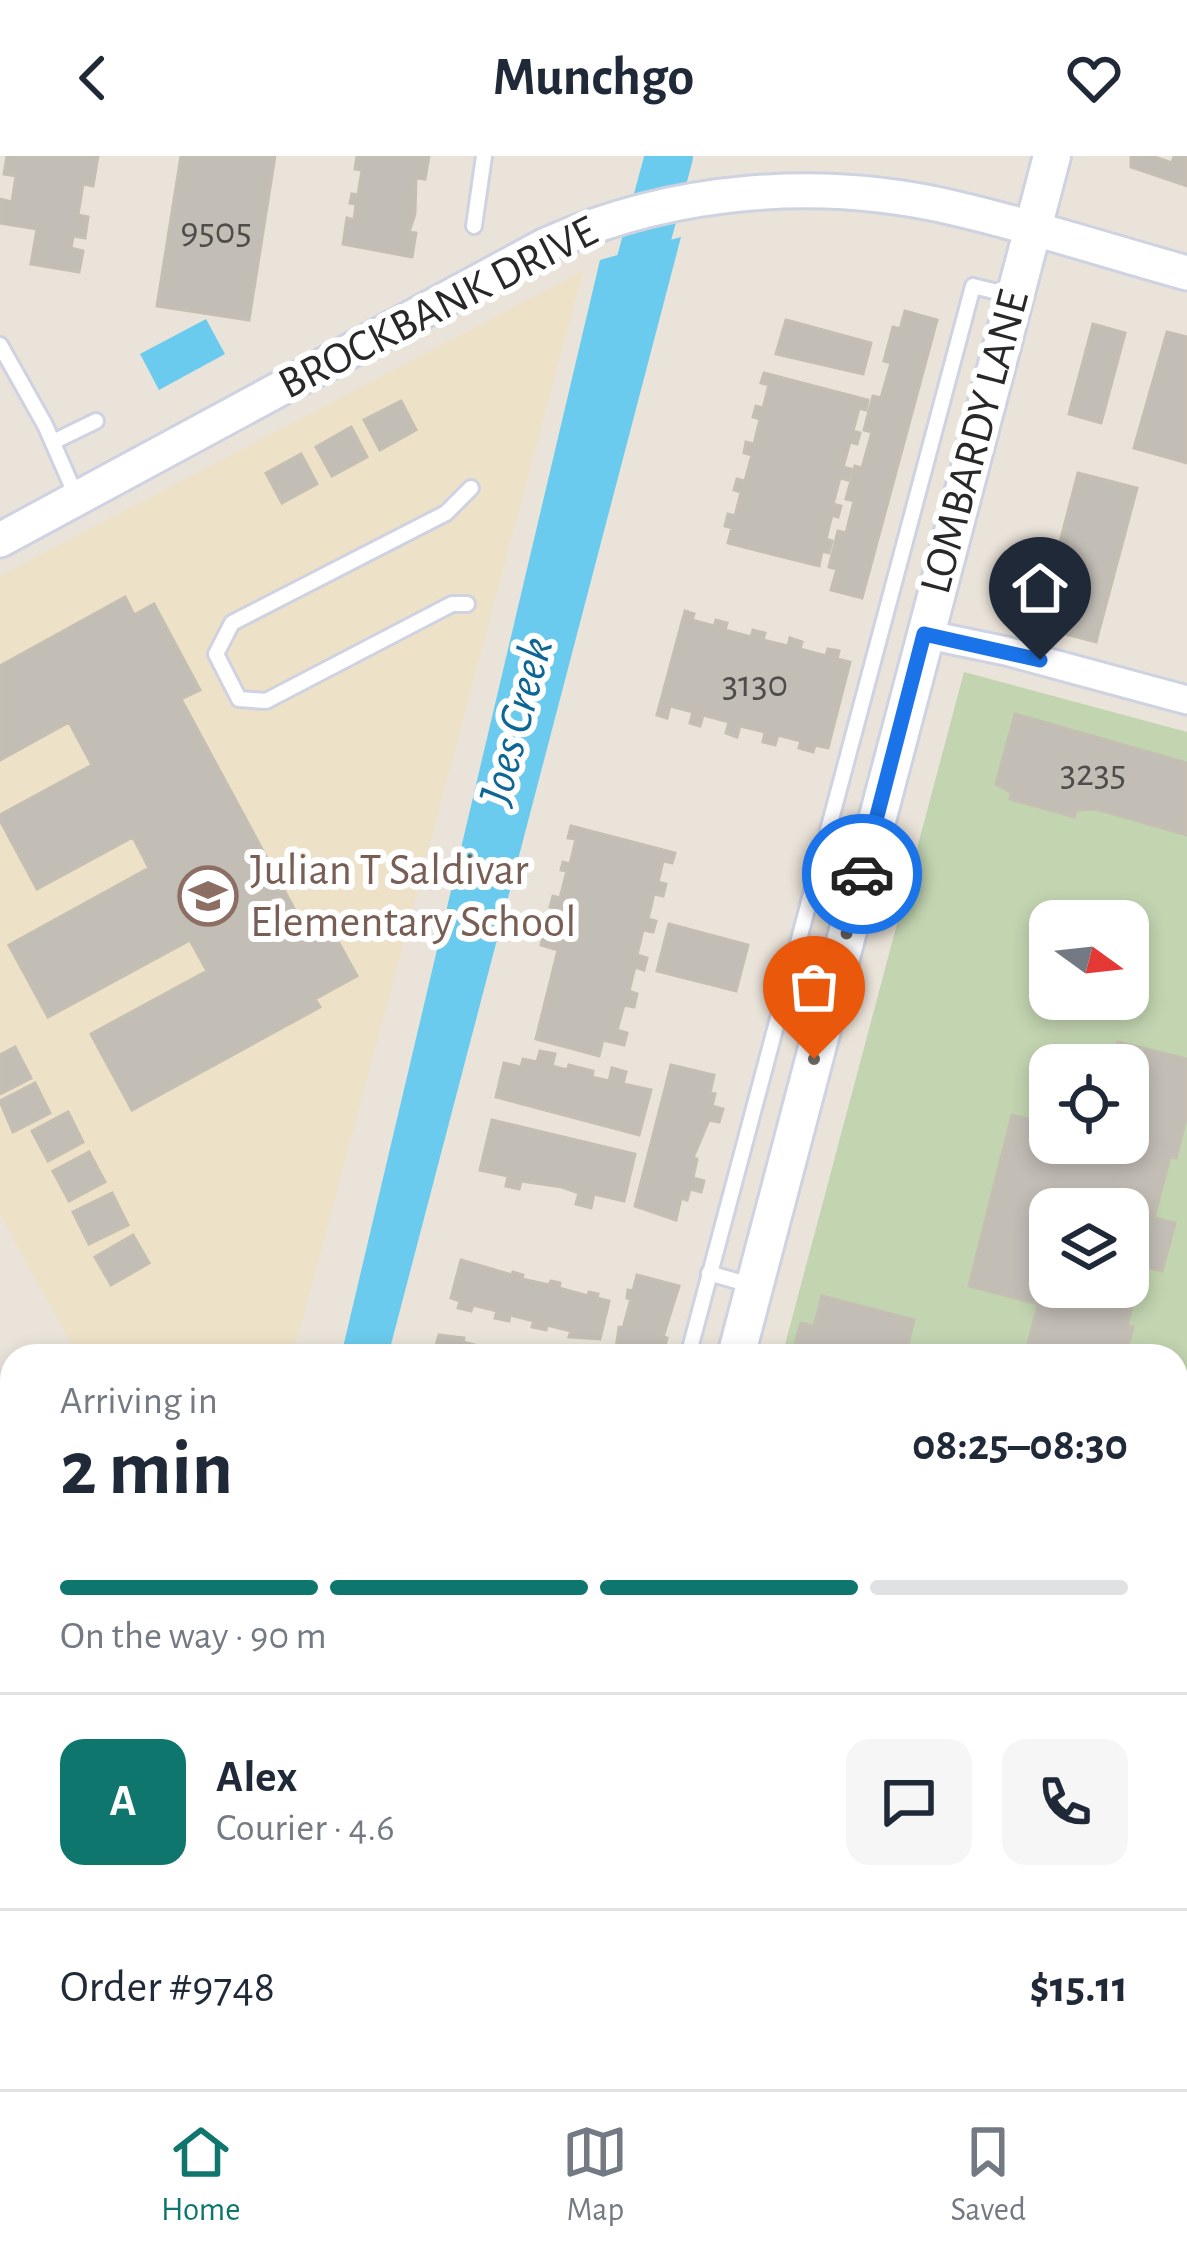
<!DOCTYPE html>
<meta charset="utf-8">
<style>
body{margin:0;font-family:"Alegreya Sans",sans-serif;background:#f6f6f7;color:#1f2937;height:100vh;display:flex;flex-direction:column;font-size:45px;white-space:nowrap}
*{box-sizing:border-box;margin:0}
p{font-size:39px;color:#747a83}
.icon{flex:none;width:66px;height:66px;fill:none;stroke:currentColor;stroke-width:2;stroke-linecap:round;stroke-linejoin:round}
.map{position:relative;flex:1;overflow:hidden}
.sheet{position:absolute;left:0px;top:1188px;width:1188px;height:747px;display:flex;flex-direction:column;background:#fff;border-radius:36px 36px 0 0;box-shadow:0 6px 18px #0003}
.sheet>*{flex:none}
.needle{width:78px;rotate:105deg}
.buttons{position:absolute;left:1029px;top:744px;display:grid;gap:24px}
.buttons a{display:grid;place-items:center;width:120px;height:120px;border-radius:24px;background:#fff;box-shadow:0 6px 18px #0003;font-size:60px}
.pin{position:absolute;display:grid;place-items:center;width:102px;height:102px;color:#fff;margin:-123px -51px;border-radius:50% 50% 50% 0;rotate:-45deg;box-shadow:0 0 12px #0007}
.pin .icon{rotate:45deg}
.courier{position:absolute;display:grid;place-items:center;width:120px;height:120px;margin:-60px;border:9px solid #1a73e8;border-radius:50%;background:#fff;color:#222;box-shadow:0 3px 15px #0007}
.head em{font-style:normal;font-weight:700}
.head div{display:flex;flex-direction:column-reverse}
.head{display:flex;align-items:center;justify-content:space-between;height:204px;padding:0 60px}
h1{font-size:78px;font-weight:700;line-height:90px}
.bar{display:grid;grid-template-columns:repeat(4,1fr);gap:18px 12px;align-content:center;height:144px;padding:0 60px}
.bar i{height:15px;border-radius:9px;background:#e0e1e3}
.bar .on{background:#0f766e}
.bar p{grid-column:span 4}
.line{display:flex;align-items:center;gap:30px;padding:0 60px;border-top:3px solid #e0e1e3}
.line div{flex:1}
.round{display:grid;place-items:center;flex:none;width:126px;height:126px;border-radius:24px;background:#f6f6f7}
header{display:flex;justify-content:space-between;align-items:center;height:156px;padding:0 60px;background:#fff;font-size:54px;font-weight:700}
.menu{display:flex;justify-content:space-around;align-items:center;height:168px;border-top:3px solid #e0e1e3;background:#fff;font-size:33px;color:#747a83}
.menu a{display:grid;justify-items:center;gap:6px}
.menu .on{color:#0f766e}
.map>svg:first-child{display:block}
</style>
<header><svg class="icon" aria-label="back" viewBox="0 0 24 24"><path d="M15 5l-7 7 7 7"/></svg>Munchgo<svg class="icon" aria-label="heart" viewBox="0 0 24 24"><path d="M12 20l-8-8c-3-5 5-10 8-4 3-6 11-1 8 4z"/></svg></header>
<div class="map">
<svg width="1187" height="1933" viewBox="0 0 1187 1933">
<rect width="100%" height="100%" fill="#eae3d9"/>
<path fill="#ede1c7" d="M583 115 293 1200H78L0 1059V420Z"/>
<path fill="#c2d4b0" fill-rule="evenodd" d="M964 516 1187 576V1933H586L589 1923H1176V1200H782ZM1050 765H1128V843H1050ZM1050 909H1128V987H1050ZM1050 1053H1128V1131H1050Z"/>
<path fill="#6acbee" d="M681 81 388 1200H341L600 104Z
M206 163 225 198 159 234 140 198Z"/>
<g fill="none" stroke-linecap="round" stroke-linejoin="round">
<path stroke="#6acbee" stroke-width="48" d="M628 152 669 0"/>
</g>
<path fill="#c2bdb5" stroke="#c5bfb3" stroke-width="3" fill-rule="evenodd" d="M7 0H98L93 30 83 28 78 59 88 61 85 82 73 80 71 92 83 95 79 116 31 108 37 73 0 67V43L12 46 16 20 4 18Z
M181 0H275L249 164 157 150Z
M357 0H429L425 23 416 22 415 58 409 76 416 77 412 101 343 88 347 62 354 64 356 48 350 47 352 38 358 39 362 14 355 13Z
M1131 0H1152L1172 7 1174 0H1187V30L1131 11Z
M905 155 937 164 862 442 831 434 837 413 829 411 838 375 846 377 854 345 846 343 855 310 862 312 872 276 864 274 873 240 881 242 891 207 884 205 893 171 900 173Z
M786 164 871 187 863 218 776 198Z
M1093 168 1125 177 1101 267 1069 258Z
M1167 176 1187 181V307L1134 292Z
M764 217 868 244 866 254 859 252 853 275 860 277 857 288 850 286 843 311 851 313 848 324 840 322 833 348 841 350 838 361 832 359 826 383 832 385 829 397 822 395 819 410 728 387 732 372 725 370 728 358 735 360 741 336 734 334 737 323 745 325 752 299 744 297 746 286 754 288 760 263 753 261 756 250 763 252 769 229 761 227Z
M401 245 416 274 380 294 364 264Z
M351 271 367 301 332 320 316 291Z
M301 298 317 328 282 347 266 317Z
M1078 317 1137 332 1096 486 1038 471Z
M125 441 134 459 154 448 200 534 181 543 304 771 324 760 357 820 315 843 320 851 132 954 91 878 207 815 190 784 48 861 9 789 149 712 133 681 37 733 0 664V659L92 609 69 566 0 604V510Z
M685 455 694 458 692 464 714 470 716 464 727 467 725 474 751 481 753 474 765 477 763 484 788 490 790 482 802 486 800 493 826 500 828 493 839 495 837 503 850 506 828 592 815 589 813 596 799 592 801 585 778 579 775 589 763 586 765 576 740 570 737 581 726 577 729 566 703 559 700 570 690 567 693 556 670 550 667 562 657 559Z
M1015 558 1187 607V679L1096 653 1076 654 1074 661 1010 643 1012 637 996 628Z
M571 670 675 697 672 707 663 705 658 726 666 728 663 740 654 738 648 763 656 765 653 776 643 774 637 799 647 802 644 814 635 811 629 835 637 838 634 851 624 849 617 874 627 877 624 889 603 884 599 900 536 883 558 794 541 789 544 777 551 778 558 753 550 751 553 740 560 742 567 715 561 714 563 706 570 708 576 683 568 682Z
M669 768 748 789 736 835 657 815Z
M1118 886 1187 903V959L1176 1002 1170 1001 1154 1062 1175 1067 1162 1115 1142 1110 1127 1170 1133 1171 1125 1200H1025L1038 1148 969 1130 1012 959 1050 969V987H1128V909H1100L1105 889 1116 892ZM1050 1053H1128V1131H1050Z
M15 891 31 922 0 938V899Z
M540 895 555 898 552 910 567 914 569 909 593 915 592 921 609 925 612 912 626 916 623 928 651 934 639 979 496 941 504 907 521 911 523 903 537 906Z
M671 909 714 919 710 937 715 938 712 950 723 953 719 966 709 964 693 1002 697 1003 693 1022 704 1025 701 1036 690 1033 687 1044 681 1042 676 1064 635 1050Z
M35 927 50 957 13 976 0 945Z
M68 956 83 986 48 1005 32 975Z
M492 964 635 998 624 1045 594 1038 591 1052 576 1048 579 1037 562 1031 521 1025 519 1033 506 1030 508 1020 480 1014Z
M89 996 105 1026 69 1045 53 1015Z
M112 1037 128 1069 89 1088 73 1056Z
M133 1079 149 1107 111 1129 95 1101Z
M461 1104 512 1119 513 1116 523 1119 522 1123 549 1129 551 1125 560 1127 559 1132 588 1140 589 1136 598 1138 597 1142 609 1145 600 1183 569 1181 571 1175 547 1169 546 1174 532 1171 534 1165 510 1159 509 1165 495 1162 497 1155 473 1149 471 1155 458 1152 460 1145 451 1142Z
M637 1119 679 1130 663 1181 667 1182 664 1194 660 1193 658 1200H615L619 1171 623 1172 631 1143 627 1142 628 1134 633 1135Z
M822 1140 914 1164 905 1200H807L809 1192 795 1186 801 1167 814 1170Z
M439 1179 464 1182 463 1186 490 1193 491 1190 517 1200H433Z
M8 1247 12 1254V1306L5 1310 0 1300V1251Z
M86 1923H128L126 1933H88Z"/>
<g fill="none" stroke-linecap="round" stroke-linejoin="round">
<g stroke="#ced2e1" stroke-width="20">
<path id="service" d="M474 70 484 0
M0 189 45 269 77 342
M53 286 96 265
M467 448H452L266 545 239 543 216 498 232 467 446 357 471 332
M815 712 859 727
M709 1117 750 1129
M688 1200 973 130 1014 140"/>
</g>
<g stroke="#ced2e1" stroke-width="33">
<path id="minor" d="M924 478 1006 495 1187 544
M0 1437 12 1461
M11 1933 14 1923"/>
</g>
<g stroke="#ced2e1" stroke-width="39">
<path id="tertiary" d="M0 384 546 89C674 32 821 20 958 53 1035 71 1111 96 1187 117"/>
</g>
<g stroke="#ced2e1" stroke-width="42">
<path id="secondary" d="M736 1200 1052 0
M546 1933 549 1923"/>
</g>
<use href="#service" stroke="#fff" stroke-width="14"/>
<use href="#minor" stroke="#fff" stroke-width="27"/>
<use href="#tertiary" stroke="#fff" stroke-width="33"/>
<use href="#secondary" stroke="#fff" stroke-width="36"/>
</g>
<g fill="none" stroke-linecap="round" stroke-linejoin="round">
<path stroke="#6c6966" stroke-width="12" stroke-dasharray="0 21.6" d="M814 903 862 718"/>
<path stroke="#1a73e8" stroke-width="15" d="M862 718 924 478 1040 504"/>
</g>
<defs>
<g id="school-ring" transform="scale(3)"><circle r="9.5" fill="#fff" stroke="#8d6e63" stroke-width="1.5"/><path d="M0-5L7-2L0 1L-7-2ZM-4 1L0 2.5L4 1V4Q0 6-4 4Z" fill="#8d6e63"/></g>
</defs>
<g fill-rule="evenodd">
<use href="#school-ring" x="208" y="740"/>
</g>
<g text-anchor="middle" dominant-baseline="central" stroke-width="12" stroke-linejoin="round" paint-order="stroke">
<g font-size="39" fill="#4e4d4b">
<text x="216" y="75">9505</text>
<text x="755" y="528">3130</text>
<text x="1093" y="617">3235</text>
</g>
<g font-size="45" fill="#282828" stroke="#fff">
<text transform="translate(438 152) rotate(-27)">BROCKBANK DRIVE</text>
<text transform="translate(975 286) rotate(-75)">LOMBARDY LANE</text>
</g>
<g font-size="45" fill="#785e54" stroke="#fff" text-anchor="start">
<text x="250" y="714">Julian T Saldivar<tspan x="250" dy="52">Elementary School</tspan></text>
</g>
<g font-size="48" font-style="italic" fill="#0c6797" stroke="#fff">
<text transform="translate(517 565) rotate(-75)">Joes Creek</text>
</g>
</g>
</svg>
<div class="buttons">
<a><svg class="needle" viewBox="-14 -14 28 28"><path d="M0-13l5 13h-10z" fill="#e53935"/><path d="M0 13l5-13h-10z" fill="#747a83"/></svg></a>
<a><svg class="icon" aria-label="locate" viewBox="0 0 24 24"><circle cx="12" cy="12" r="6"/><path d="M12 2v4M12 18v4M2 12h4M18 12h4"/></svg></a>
<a><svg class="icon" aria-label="layers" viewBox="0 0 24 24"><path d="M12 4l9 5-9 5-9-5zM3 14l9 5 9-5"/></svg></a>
</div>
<div class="pin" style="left:814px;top:903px;background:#ea580c"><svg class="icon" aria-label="bag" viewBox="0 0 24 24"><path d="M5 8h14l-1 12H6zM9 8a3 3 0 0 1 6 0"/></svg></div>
<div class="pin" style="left:1040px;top:504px;background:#1f2937"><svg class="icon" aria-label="home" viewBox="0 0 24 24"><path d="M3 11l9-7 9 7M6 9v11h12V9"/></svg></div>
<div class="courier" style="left:862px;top:718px"><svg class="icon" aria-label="car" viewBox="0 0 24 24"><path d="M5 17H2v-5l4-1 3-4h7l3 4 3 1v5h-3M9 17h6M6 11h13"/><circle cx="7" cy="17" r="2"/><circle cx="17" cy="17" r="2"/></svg></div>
<section class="sheet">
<div class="head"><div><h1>2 min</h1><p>Arriving in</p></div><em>08:25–08:30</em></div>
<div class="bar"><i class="on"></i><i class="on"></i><i class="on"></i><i></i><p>On the way · 90 m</p></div>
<div class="line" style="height:216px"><b class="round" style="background:#0f766e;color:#fff">A</b><div><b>Alex</b><p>Courier · 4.6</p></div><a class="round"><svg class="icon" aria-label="chat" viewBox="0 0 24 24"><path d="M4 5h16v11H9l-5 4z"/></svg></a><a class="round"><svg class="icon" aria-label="phone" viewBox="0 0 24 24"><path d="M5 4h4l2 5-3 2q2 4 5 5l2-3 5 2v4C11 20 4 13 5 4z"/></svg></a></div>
<div class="line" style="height:156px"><div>Order #9748</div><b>$15.11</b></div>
</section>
</div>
<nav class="menu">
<a class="on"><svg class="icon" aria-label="home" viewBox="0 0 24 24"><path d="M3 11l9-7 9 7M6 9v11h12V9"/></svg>Home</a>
<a><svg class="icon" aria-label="map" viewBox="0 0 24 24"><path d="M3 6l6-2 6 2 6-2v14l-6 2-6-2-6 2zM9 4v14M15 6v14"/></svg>Map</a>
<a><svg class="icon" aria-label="saved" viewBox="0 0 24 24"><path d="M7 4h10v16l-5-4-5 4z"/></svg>Saved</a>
</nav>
